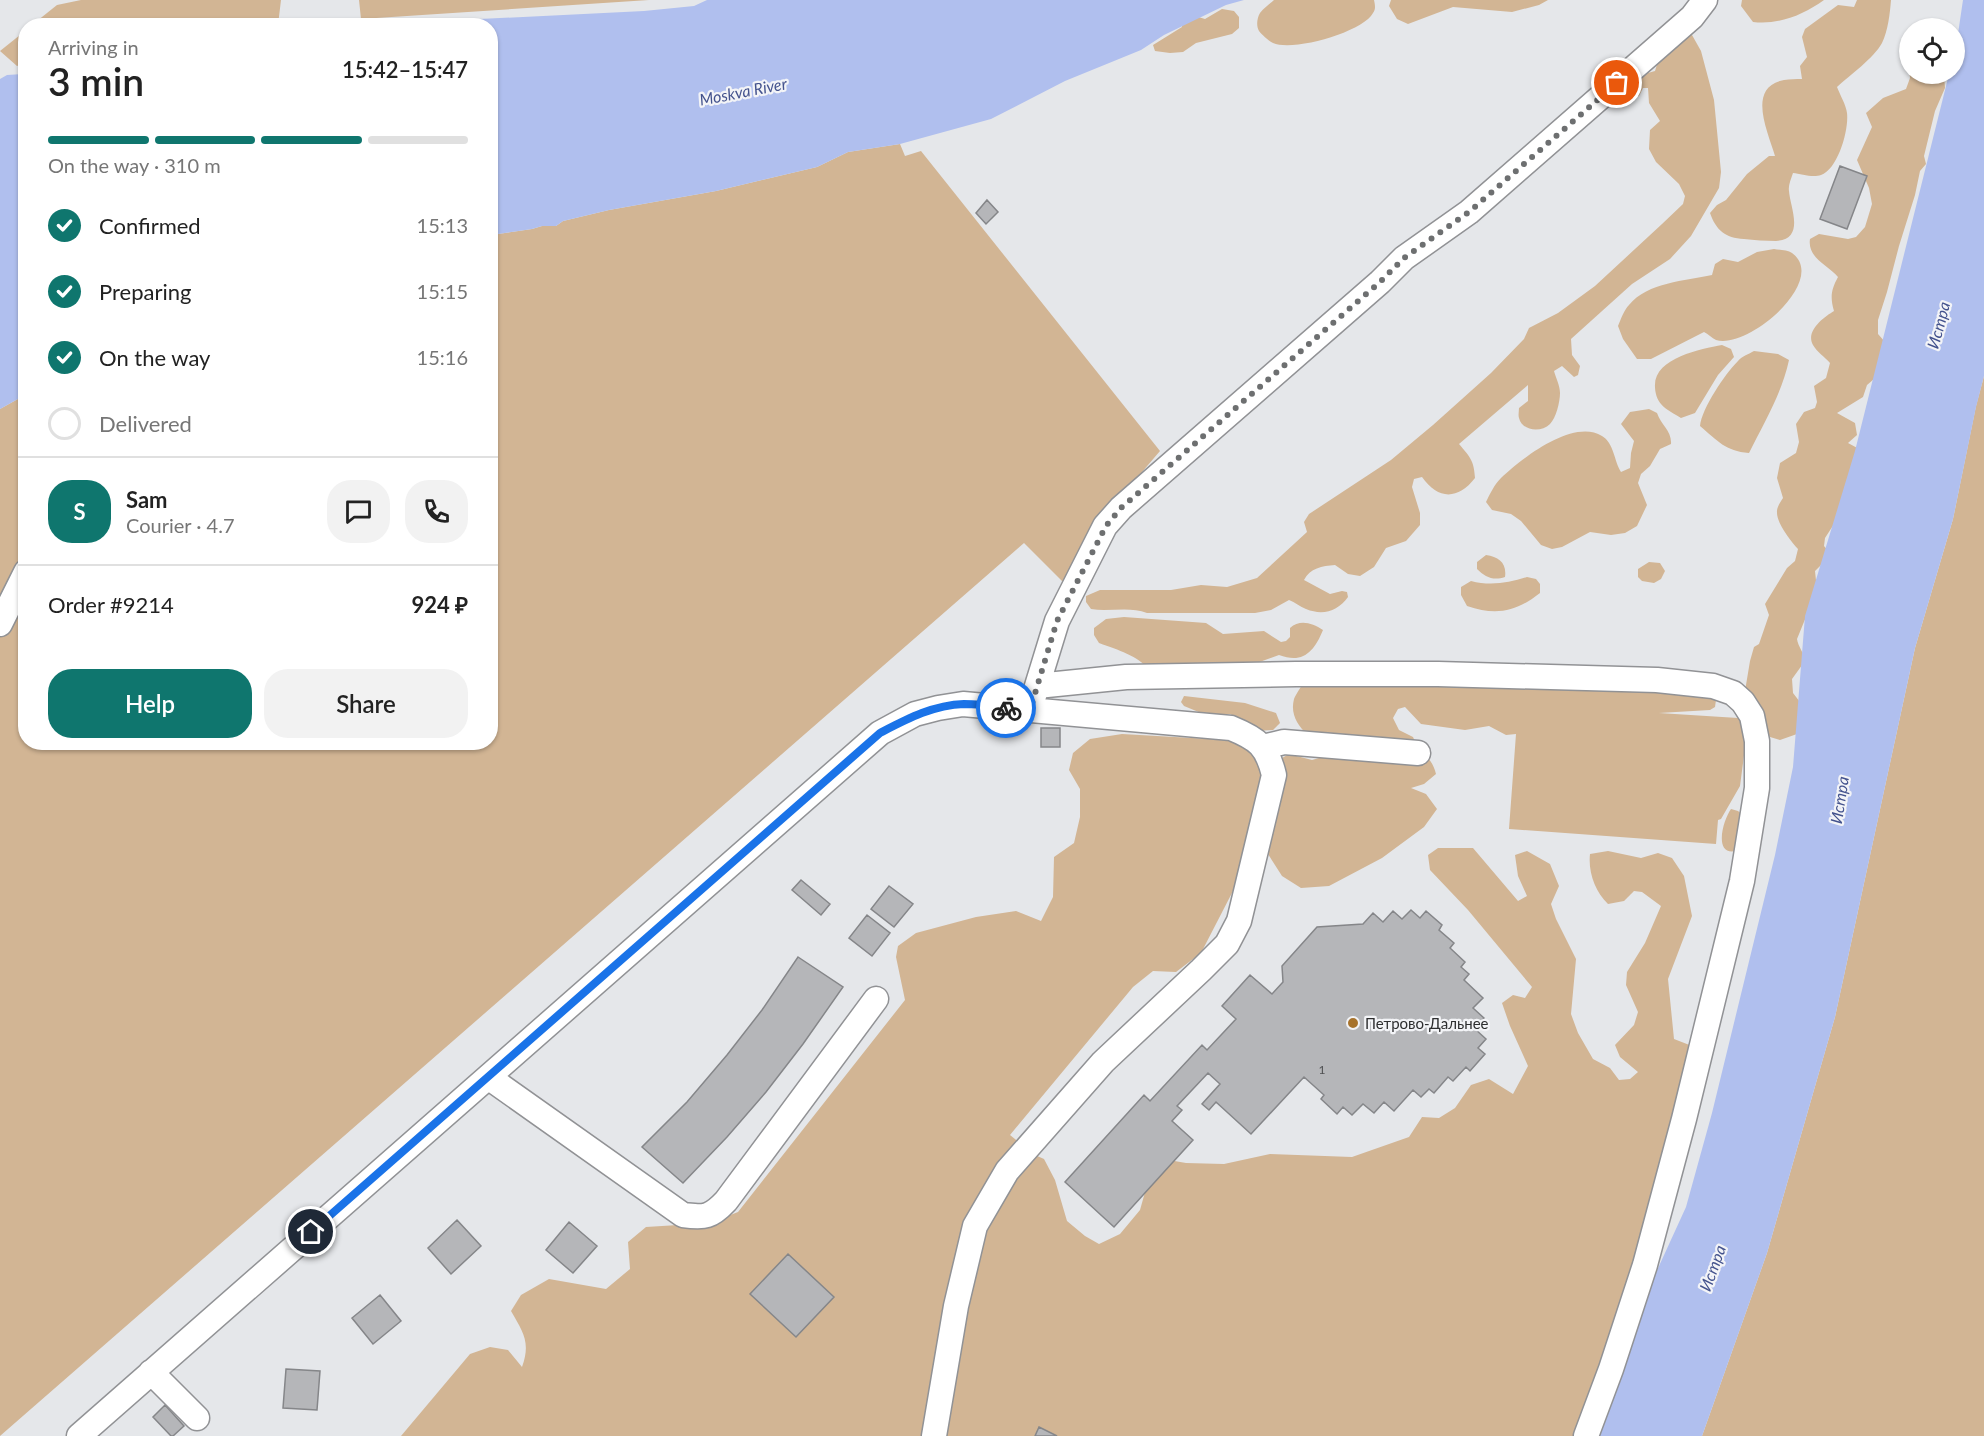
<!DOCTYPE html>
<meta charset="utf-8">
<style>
body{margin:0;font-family:Lato,sans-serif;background:#f2f2f2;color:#222;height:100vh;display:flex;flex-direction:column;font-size:22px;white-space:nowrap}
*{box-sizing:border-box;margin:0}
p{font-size:20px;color:#767676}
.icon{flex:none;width:33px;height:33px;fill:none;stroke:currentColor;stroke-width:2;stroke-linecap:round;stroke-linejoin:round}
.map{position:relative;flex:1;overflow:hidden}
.panel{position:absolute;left:18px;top:18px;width:480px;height:732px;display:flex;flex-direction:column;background:#fff;border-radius:24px;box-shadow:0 2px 4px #0004}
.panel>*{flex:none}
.controls{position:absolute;left:1899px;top:18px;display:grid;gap:12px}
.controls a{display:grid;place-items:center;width:66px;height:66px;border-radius:50%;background:#fff;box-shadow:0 2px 4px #0004;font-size:30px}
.pin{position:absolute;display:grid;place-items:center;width:51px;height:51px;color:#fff;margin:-26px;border:3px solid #fff;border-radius:50%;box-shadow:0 2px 6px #0007}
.courier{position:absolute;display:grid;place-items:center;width:60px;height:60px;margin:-30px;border:4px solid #1a73e8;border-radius:50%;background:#fff;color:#222;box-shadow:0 2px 8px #0007}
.headline em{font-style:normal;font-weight:600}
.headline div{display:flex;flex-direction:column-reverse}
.headline{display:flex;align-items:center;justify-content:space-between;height:102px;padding:0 30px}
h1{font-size:39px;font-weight:600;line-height:45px}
.bar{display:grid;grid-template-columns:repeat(4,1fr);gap:9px 6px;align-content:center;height:72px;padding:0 30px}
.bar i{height:8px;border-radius:4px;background:#e0e0e0}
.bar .selected{background:#0f766e}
.bar p{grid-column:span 4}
.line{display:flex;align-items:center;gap:15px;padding:0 30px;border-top:2px solid #e0e0e0}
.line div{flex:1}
.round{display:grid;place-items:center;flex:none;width:63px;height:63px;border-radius:24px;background:#f2f2f2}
ol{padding:0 30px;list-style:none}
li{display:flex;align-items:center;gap:18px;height:66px}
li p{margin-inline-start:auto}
li .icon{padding:6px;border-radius:50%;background:#0f766e;color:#fff;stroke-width:4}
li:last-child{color:#767676}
li i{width:33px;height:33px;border:3px solid #e0e0e0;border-radius:50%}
.cta{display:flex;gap:12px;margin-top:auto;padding:12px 30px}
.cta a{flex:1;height:69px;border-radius:24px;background:#0f766e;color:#fff;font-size:24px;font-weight:600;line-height:69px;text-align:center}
.cta a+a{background:#f2f2f2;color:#222}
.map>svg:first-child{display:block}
</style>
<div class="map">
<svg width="1984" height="1436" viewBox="0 0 1984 1436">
<rect width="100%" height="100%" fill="#e5e7ea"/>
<path fill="#d2b594" d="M81 0H281L278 25H32L57 5Z
M359 0H649L361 19Z
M1274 0H1374C1375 5 1376 9 1373 13 1363 32 1293 52 1273 43 1269 41 1262 35 1259 31 1256 26 1257 18 1260 13 1264 8 1270 4 1274 0Z
M1391 0H1548L1539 5 1512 12 1453 7 1408 24 1397 19 1389 6Z
M1742 0H1824C1803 15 1779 25 1753 22L1741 6Z
M1857 0H1891C1890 13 1888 31 1882 43 1874 58 1850 75 1837 87 1840 95 1846 105 1847 113 1849 130 1838 169 1821 175 1813 178 1801 174 1793 173 1791 179 1788 186 1789 191 1790 207 1806 239 1776 241 1766 241 1754 240 1744 239 1725 238 1716 230 1710 213L1717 205 1726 200 1747 174 1769 156H1775C1768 132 1746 87 1784 80 1790 79 1796 79 1802 79L1800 66 1807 57 1802 37 1805 29 1838 5 1854 7Z
M1222 9 1234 11 1239 17V28L1232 34 1196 43 1183 52 1170 53 1155 51 1153 45 1182 27V22L1195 16 1205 19Z
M25 31V63L17 66 0 51Z
M1678 32 1692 35 1701 51 1714 100 1721 172 1719 188 1691 236 1670 259 1632 284 1571 339 1572 355 1580 366 1578 375 1574 377 1562 366 1554 371C1556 378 1560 386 1560 393 1560 402 1556 418 1550 424 1541 433 1522 431 1519 418 1518 415 1519 411 1519 408L1528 401V385L1459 444C1470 457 1474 460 1475 478 1458 500 1438 500 1422 477L1414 479 1412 487 1420 513V525L1406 541 1386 548 1374 567 1360 576 1348 574 1335 565C1322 566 1310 568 1304 580L1330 594 1342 591 1347 592 1348 597C1338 611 1323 616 1306 609 1300 607 1295 602 1289 600L1271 610 1255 613H1147C1130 606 1109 612 1091 609L1086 602V596L1100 590H1171L1201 585 1227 587 1257 578 1307 532 1304 522 1309 514 1391 460 1433 425 1491 373 1524 339 1529 328 1558 313 1595 286 1662 224 1683 204 1685 196 1679 184 1656 162 1649 149 1650 130 1660 121 1649 103 1648 88H1643L1639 96 1629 99 1621 91 1637 76 1655 71 1660 55Z
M1909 52 1910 74H1944L1945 88 1935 111 1924 156 1926 164 1920 171 1915 195 1899 246 1887 292 1878 320V334L1885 342 1881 373 1867 385 1863 397 1837 413 1855 423 1857 435 1848 443 1861 450 1836 521 1825 538 1824 546 1830 553 1827 559 1815 571 1817 590 1797 639C1798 647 1804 652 1805 661L1792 679 1793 693 1803 706 1797 734 1780 740 1770 737 1745 691 1750 661 1754 647 1759 644 1769 615 1765 604 1787 568 1795 561 1798 549C1791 541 1776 523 1777 511 1777 507 1781 501 1783 498L1777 478 1780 463 1796 453 1799 442 1796 424 1804 412 1815 408 1817 402 1814 386 1826 378 1830 363C1825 357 1817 352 1813 345 1805 331 1824 317 1834 311 1830 297 1831 290 1838 277 1828 265 1807 258 1810 239L1819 234 1848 239 1856 237 1865 227 1872 204 1869 188 1857 160 1872 127 1866 113 1883 98 1906 89 1910 78 1908 56Z
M900 144 905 156 921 151 1160 451 1094 528 1065 584 1024 543 0 1436V409L25 395 26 742H490L491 235 532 229 542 226H556L563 221 609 210 716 191 817 167 848 152Z
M1774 249C1780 250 1788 250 1792 253 1829 280 1748 350 1716 340 1712 338 1708 334 1704 332L1651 359H1637L1623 339 1618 326C1621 319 1624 310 1629 305 1648 282 1685 281 1712 275L1715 264 1723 259 1738 262 1757 252Z
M1722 345 1731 349 1734 357 1718 375 1695 413 1681 418C1675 414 1666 410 1661 404 1657 400 1655 392 1655 387 1653 358 1701 349 1722 345Z
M1754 351 1778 354 1789 360C1782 393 1764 423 1749 453 1725 451 1718 441 1700 426 1702 408 1725 374 1738 361 1742 356 1749 354 1754 351Z
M1984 376V1436H1702L1767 1253 1835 1017 1915 648 1953 519 1976 406Z
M1649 409 1657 413C1661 425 1672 431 1671 444L1660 449 1650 466 1641 474 1638 483 1647 505 1637 526 1625 533 1611 535 1590 532 1562 547 1552 549 1541 545 1521 521 1511 514 1492 510 1486 502C1490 494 1494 485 1501 478 1521 459 1573 418 1602 436 1614 443 1614 461 1621 472L1630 468 1631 453 1634 441 1621 424 1630 412Z
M1486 555C1499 557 1507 563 1505 577 1493 581 1485 577 1477 569V562Z
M1649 562 1660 563 1665 571 1661 579 1654 583 1642 581 1638 577V569Z
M1527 577 1536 579 1540 584V593C1516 612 1496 616 1467 606L1461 595V587L1471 581C1490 586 1509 583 1527 577Z
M1124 617 1206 623 1223 634 1264 631 1281 642 1286 641 1290 637V628C1300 619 1312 623 1323 630 1314 652 1303 664 1279 655L1254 664 1151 671C1135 654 1120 651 1099 643L1094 635V628L1106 619Z
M1390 680 1400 687 1412 681H1524L1708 695 1716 700 1715 707 1710 710 1659 713 1738 718 1748 725 1740 786 1721 819 1718 820 1716 844 1509 829 1516 734 1506 735 1489 726 1465 730 1421 724 1405 707 1398 709 1393 718 1399 730 1413 737C1420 755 1431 754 1436 774L1424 784 1411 788 1426 794 1437 809 1424 827 1382 858 1329 886 1301 888 1282 876 1268 854 1272 800 1282 758 1289 754 1312 760 1333 754C1316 741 1287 726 1294 699 1296 694 1301 687 1304 682Z
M1184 696 1245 703 1276 713 1280 723 1273 730 1256 731 1244 721 1230 714 1206 715 1184 706 1181 702Z
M1122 734 1227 740 1261 755 1267 778 1249 860 1201 953 1176 972 1153 971 1133 987 1010 1135 1035 1155 1044 1159 1055 1180 1067 1221 1085 1236 1099 1244 1120 1234 1140 1210 1149 1178 1163 1159 1186 1163 1224 1164 1270 1154 1352 1157 1409 1137 1422 1117 1439 1118 1455 1108 1471 1085 1489 1079 1513 1094 1528 1066 1510 1026 1502 1003 1513 995 1525 998 1532 987 1468 910 1430 870 1428 855 1438 848H1473L1518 901 1527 896 1518 876 1515 855 1527 851 1550 864 1559 886 1551 904 1556 919 1576 959 1571 1014 1578 1033 1593 1059 1610 1068 1619 1080 1630 1079 1638 1072 1620 1057 1615 1045 1634 1025 1638 1012 1626 985 1627 972 1645 943 1661 906 1642 892 1634 891 1624 901 1608 904C1595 891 1588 872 1590 854L1608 851 1641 858 1658 853 1672 858 1684 876 1692 916 1668 979 1674 1039 1692 1046 1686 1058 1663 1162 1598 1382 1576 1436H401L470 1354 490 1347 508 1350 522 1367C531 1342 523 1332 511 1311L521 1295 549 1279 606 1289 630 1269 628 1242 646 1227 710 1223 738 1212 905 1000 896 957 898 946 916 933 976 917 1016 911 1041 921 1053 897 1054 857 1074 843 1080 817V789L1069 770 1073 753 1090 739Z
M1731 809 1738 811 1745 817 1736 851C1713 856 1723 820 1731 809Z"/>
<path fill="#b0bfee" d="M707 0H1244L1226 5 1164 35 1141 50 1065 81 991 119 900 144 848 152 817 167 716 191 609 210 563 221 556 226H542L532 229 491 235 490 26 357 25 644 11 694 6Z
M1963 0H1984V376L1976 407 1953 519 1915 648 1835 1017 1767 1253 1702 1436H1598L1624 1368 1654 1277 1686 1207 1712 1113 1775 855 1793 767 1805 616 1855 451 1949 74H1954L1955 54Z
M25 70V395L0 409V79L7 75 23 74Z"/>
<path fill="#b5b6b9" stroke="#858689" stroke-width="1.5" d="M1840 166 1867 176 1847 229 1820 219Z
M987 200 998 212 986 224 976 213Z
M1041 728H1060V747H1041Z
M801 880 830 904 821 915 792 890Z
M889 886 913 904 894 927 871 909Z
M1411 910 1420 918 1426 911 1442 925 1439 930 1454 943 1450 948 1465 962 1461 967 1469 974 1464 980 1483 998 1473 1008 1484 1018 1475 1029 1486 1039 1478 1048 1485 1054 1470 1071 1466 1067 1453 1081 1448 1077 1434 1093 1429 1089 1421 1097 1413 1090 1394 1111 1384 1102 1374 1113 1363 1104 1352 1115 1343 1107 1337 1114 1321 1099 1324 1095 1304 1077 1251 1134 1216 1102 1209 1110 1202 1104 1220 1084 1208 1073 1177 1106 1182 1110 1172 1121 1193 1140 1114 1227 1065 1182 1144 1095 1150 1101 1202 1045 1207 1050 1236 1019 1222 1006 1250 975 1272 994 1283 982 1282 966 1317 927 1363 924 1373 913 1383 922 1393 911 1402 919Z
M867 915 890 933 872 956 849 938Z
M798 957 843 987 803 1044 766 1092 727 1137 683 1183 642 1147 687 1102 727 1055 762 1010Z
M457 1220 481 1246 451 1274 428 1248Z
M569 1222 597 1246 573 1273 546 1250Z
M788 1254 834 1297 796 1337 750 1294Z
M380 1295 401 1321 373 1344 352 1318Z
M286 1369 320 1371 317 1410 283 1408Z
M165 1405 184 1426 173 1436H171L153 1417Z
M1039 1427 1057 1436H1035Z"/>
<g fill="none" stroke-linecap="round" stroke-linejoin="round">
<g stroke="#919295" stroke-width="27">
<path id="minor" d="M0 624 26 572
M1037 686 1126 677 1296 674H1438L1657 680 1713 686 1733 693 1743 702 1752 716 1757 741V788L1742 881 1684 1119 1645 1265 1611 1369 1586 1436
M1033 699 1057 621 1105 526 1121 508 1380 282 1404 258 1469 212 1692 17 1705 0
M1263 747 1284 742 1418 753
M488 1077 683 1215C705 1218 711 1217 726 1201L876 999
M151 1372 197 1418
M79 1436 880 733 915 714 938 708 963 704 1231 728C1258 739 1267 746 1274 775L1239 921 1227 944 1201 970 1103 1062 1007 1171 975 1226 956 1306 934 1436"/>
</g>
<use href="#minor" stroke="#fff" stroke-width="24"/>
</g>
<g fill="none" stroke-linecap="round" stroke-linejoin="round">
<path stroke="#6d6f70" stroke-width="6" stroke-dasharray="0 10.8" d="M1006 708 1030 710 1057 621 1106 526 1121 508 1380 282 1404 258 1469 212 1617 83"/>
<path stroke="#1a73e8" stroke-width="8" d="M311 1232 880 733C907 719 933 705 964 704 978 704 992 706 1006 708"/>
</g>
<circle fill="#a7732c" stroke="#f3f4f7" stroke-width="2" cx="1353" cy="1023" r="6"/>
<g text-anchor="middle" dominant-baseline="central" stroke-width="4.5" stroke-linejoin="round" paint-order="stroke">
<g font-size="12" fill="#4f5052">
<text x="1322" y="1069">1</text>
</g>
<g font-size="15" fill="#2d2e2f" stroke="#f3f4f7" text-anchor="start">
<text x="1365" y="1023">Петрово-Дальнее</text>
</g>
<g font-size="16" font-style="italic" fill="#43528d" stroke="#f3f4f7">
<text transform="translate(743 91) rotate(-11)">Moskva River</text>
<text transform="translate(1938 325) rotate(-75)">Истра</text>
<text transform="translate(1839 800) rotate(-81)">Истра</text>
<text transform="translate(1712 1268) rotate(-70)">Истра</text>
</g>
</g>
</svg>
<div class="controls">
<a><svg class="icon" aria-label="locate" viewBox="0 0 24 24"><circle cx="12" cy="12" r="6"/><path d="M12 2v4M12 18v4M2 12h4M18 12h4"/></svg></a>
</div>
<div class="pin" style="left:1617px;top:83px;background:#ea580c"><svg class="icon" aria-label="bag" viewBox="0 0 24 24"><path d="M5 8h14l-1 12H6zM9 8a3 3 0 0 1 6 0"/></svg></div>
<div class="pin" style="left:311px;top:1232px;background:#1f2937"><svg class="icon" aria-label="home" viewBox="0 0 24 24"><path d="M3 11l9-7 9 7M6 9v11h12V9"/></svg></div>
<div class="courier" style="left:1006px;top:708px"><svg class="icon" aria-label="bike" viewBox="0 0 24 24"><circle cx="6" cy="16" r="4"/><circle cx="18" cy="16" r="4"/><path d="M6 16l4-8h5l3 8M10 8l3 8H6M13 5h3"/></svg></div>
<section class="panel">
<div class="headline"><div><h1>3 min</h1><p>Arriving in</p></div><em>15:42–15:47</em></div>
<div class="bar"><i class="selected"></i><i class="selected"></i><i class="selected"></i><i></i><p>On the way · 310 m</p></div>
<ol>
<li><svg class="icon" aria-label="check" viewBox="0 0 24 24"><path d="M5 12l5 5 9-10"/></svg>Confirmed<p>15:13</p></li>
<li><svg class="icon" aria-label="check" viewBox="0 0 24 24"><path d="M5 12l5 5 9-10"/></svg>Preparing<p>15:15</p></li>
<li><svg class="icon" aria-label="check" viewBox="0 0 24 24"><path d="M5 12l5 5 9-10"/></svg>On the way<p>15:16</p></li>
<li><i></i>Delivered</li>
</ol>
<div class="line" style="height:108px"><b class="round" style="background:#0f766e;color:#fff">S</b><div><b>Sam</b><p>Courier · 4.7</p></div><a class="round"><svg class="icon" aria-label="chat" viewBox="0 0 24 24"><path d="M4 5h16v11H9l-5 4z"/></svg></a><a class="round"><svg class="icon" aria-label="phone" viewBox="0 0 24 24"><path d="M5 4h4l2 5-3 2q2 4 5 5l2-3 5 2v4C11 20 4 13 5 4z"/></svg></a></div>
<div class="line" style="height:78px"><div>Order #9214</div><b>924 ₽</b></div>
<div class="cta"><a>Help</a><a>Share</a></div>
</section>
</div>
